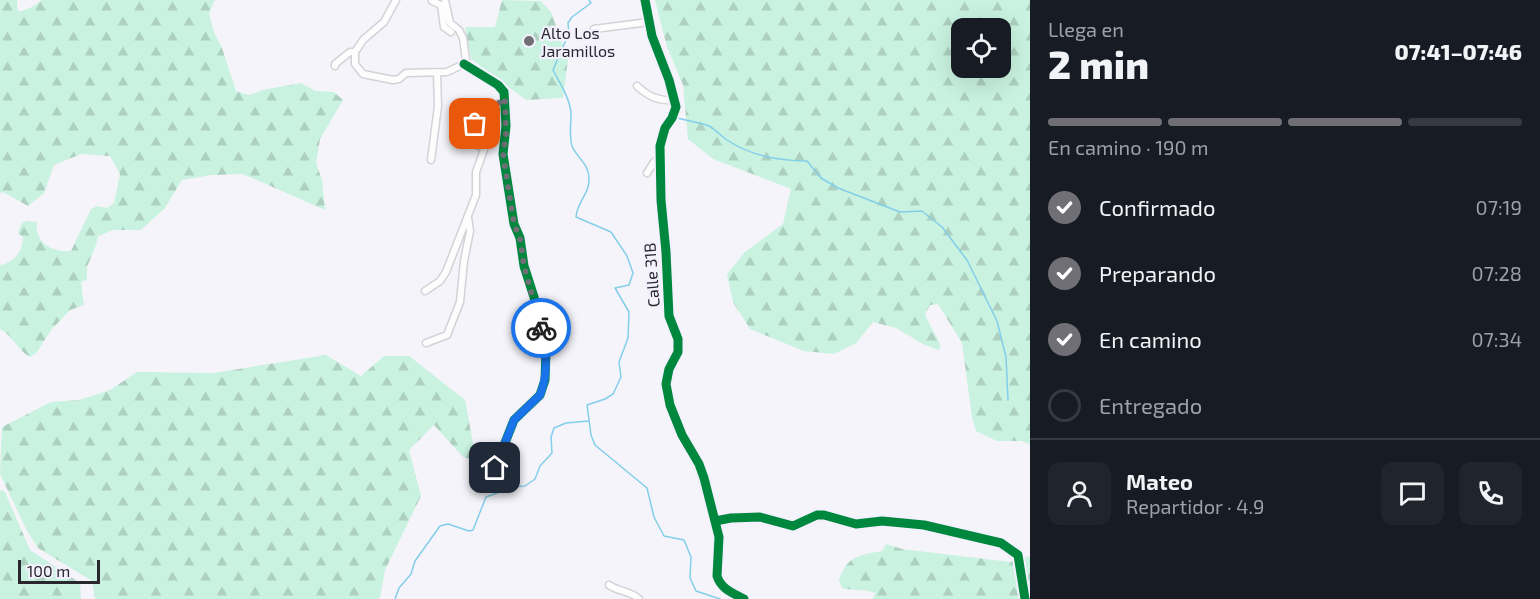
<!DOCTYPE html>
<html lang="es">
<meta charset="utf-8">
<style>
body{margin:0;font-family:"Exo 2",sans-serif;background:#20242c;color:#f1f3f6;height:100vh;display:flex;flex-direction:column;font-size:22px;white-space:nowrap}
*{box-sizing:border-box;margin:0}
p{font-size:20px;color:#9ea1a6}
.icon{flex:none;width:33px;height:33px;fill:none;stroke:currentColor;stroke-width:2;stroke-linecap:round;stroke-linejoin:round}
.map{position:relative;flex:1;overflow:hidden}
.sheet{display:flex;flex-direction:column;background:#171b24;width:510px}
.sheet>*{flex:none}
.buttons{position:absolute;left:951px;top:18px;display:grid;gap:12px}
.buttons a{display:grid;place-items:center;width:60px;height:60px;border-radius:12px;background:#171b24;box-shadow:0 6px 24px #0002;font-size:30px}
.scale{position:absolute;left:18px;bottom:15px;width:82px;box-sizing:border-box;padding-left:6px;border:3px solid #29272d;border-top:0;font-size:16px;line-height:21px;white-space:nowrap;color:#29272d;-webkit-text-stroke:4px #f3f1fd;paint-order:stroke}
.pin{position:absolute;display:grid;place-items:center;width:51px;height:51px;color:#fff;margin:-26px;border-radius:12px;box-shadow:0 3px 9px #0006}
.courier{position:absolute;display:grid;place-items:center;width:60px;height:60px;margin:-30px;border:4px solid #1a73e8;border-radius:50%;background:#fff;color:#222;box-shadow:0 2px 8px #0007}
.overview em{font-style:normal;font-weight:800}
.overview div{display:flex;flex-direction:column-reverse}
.overview{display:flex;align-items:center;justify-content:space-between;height:102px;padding:0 18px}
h1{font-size:39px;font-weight:800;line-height:45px}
.bar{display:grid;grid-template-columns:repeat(4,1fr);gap:9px 6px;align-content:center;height:72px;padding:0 18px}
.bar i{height:8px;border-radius:4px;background:#363941}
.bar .current{background:#706f75}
.bar p{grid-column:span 4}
.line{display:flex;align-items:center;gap:15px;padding:0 18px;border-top:2px solid #363941}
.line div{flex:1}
.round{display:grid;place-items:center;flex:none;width:63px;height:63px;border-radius:12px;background:#20242c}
ol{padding:0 18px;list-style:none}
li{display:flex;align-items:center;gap:18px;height:66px}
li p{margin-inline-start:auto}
li .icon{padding:6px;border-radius:50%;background:#706f75;color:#fff;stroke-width:4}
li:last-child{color:#9ea1a6}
li i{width:33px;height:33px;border:3px solid #363941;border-radius:50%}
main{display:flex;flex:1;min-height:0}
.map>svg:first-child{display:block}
</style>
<main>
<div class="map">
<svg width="1030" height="599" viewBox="0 0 1030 599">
<defs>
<pattern id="forest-firs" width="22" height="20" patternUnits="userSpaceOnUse" patternTransform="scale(1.5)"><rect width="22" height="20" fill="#c9f2e0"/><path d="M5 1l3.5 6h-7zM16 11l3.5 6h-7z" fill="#add0c0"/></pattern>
</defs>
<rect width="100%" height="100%" fill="#f5f4fa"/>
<path fill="url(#forest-firs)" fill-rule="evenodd" d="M0 0H17L18 11H22L32 7 42 0H215L209 13 214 32 222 48 236 91 249 95 263 90 301 83 315 91 334 92 343 100 320 139 316 163 322 180 325 210 243 174 212 175 182 180 165 208 141 230H113L98 236 96 245 87 267V279L81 282 84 305 70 310 51 330 37 352 30 357C17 350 13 335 0 329V265C14 263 23 251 23 237L18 233 22 223 28 221 37 222C34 243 53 253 71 251L91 209 97 206 107 208 114 203 120 174 110 156 81 154 54 165 44 193 28 206 3 192 0 193Z
M502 0 541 1 551 12 568 59 563 98 526 100 471 59 465 27H495Z
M655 0H1030V444L1021 441H997L976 431 972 417 962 343 938 304 930 305 925 314C929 325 937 336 941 347L938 350 923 344 896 328 873 322 856 343 834 354 804 351 750 329 733 302 727 274 745 252 783 224 791 189 713 159 688 139 683 85 667 47ZM962 28H1000V68H962Z
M326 355 361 376 384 356H409L465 400 475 454 470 459 463 457 434 425 409 450 421 496 385 570 380 598 378 599H95L92 581 38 548 27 531 0 474 2 427 51 402 79 400 110 390 137 372 214 373Z
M2 490 5 492 30 550 80 583 81 599H0V492Z
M886 544 902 549 1010 562 1030 556V599H873L875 593C867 589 854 591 842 588L839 580C847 556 859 555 882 551Z"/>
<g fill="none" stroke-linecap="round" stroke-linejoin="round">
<path stroke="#83cee9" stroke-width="1.5" d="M589 0 591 3 572 17 568 23 569 33 553 70C560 83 570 99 571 113 571 124 569 136 572 146 577 158 589 164 589 178 590 193 577 202 576 217L611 232 627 256 633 273 629 285 615 288 629 312 628 338 619 362 621 377 613 394 605 399 587 405 591 435 595 445 647 488 654 517 664 536 684 540 691 557 690 578 696 591 720 599
M678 118C686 121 704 123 709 126 716 130 721 136 727 140 751 156 780 161 807 161L821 178 838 188 900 212 922 211 942 227 967 260 997 321 1006 357 1008 400
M395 599 399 588 411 574 415 561 440 526 448 524 469 531 473 530 486 497 497 493 500 488 525 486 535 479 540 466 552 453 551 437 554 428 566 423 589 421"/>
<g stroke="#d3d2d7" stroke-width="9">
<path id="street" d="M396 0 384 22 363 40 355 52V64L363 74 393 80 399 79 406 73 447 72 464 64 466 60 463 38 459 30 450 23 445 0
M432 1 441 5 444 27 451 32
M594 29 649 22
M464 64 498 85 504 92 506 126 503 154 514 224 520 238 524 266 534 297 546 351 545 380 540 395 514 420 495 468
M335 66V64L350 52H355
M637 86C650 98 658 100 675 101
M478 146 480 143 458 135 495 107
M431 160 438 106 437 73
M647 173 654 162 660 160
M425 291 440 281 446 272 476 195V172L487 141 493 131 495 107 505 98
M426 343 447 335 460 302 464 261 470 231 468 218
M715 521 719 537 717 576C721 589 733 593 744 599
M609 585C619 592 631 591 639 599"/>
</g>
<g stroke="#d3d2d7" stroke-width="11">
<path id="secondary" d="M645 0 652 36 669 80 676 107 672 118 665 128 660 146 661 200 666 252 669 316 678 339V352L669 369 666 384 670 405 682 435 699 464 715 521 731 518 760 517 793 526 817 515H824L856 524 882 521 924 525 1001 543 1018 555 1025 599"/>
</g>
<use href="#street" stroke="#fefdfe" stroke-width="6"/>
<use href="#secondary" stroke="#fefdfe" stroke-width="8"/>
<g stroke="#f3f1fd" stroke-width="13">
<path id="cycleway" d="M645 0 652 36 669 80 676 107 672 118 665 128 660 146 661 200 666 252 669 316 678 339V352L669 369 666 384 670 405 682 435 699 464 704 478 719 537 717 576C721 589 733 593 744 599
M464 64 498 85 504 92 506 126 503 154 514 224 520 238 524 266 534 297 546 351 545 380 540 395 514 420 495 468
M715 521 731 518 760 517 793 526 817 515H824L856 524 882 521 924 525 1001 543 1018 555 1025 599"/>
</g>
<use href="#cycleway" stroke="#00873e" stroke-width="9"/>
</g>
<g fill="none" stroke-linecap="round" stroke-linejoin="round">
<path stroke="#706f75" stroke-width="6" stroke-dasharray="0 10.8" d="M475 124 505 98 506 133 503 154 514 224 520 238 524 266 541 328"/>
<path stroke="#1a73e8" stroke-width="8" d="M495 468 514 420 540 395C549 373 546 351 541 328"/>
</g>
<circle fill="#706f75" stroke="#f3f1fd" stroke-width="2" cx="529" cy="41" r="6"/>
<g text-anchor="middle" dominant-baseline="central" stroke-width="4.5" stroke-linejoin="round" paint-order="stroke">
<g font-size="16" fill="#29272d" stroke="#f3f1fd" text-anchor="start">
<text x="541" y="32">Alto Los<tspan x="541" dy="18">Jaramillos</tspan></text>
</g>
<g font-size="16" fill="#29272d" stroke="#f3f1fd">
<text transform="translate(651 275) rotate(-94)">Calle 31B</text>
</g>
</g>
</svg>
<div class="buttons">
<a><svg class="icon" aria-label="locate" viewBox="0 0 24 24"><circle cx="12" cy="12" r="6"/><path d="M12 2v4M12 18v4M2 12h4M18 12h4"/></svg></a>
</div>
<div class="scale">100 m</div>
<div class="pin" style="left:475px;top:124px;background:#ea580c"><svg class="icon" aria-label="bag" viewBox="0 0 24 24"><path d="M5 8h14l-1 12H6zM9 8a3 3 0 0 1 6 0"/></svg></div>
<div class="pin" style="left:495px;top:468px;background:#1f2937"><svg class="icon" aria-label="home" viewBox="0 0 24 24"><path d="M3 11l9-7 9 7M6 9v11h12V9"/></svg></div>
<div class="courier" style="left:541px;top:328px"><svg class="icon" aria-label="bike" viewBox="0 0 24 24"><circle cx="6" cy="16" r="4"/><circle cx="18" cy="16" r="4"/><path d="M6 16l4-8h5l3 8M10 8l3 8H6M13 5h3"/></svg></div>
</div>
<section class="sheet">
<div class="overview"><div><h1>2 min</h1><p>Llega en</p></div><em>07:41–07:46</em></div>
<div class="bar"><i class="current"></i><i class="current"></i><i class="current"></i><i></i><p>En camino · 190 m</p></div>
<ol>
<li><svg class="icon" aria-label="check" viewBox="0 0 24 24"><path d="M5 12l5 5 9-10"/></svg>Confirmado<p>07:19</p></li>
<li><svg class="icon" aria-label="check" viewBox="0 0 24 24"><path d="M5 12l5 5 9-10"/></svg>Preparando<p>07:28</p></li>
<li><svg class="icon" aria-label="check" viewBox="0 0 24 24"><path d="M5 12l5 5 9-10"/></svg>En camino<p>07:34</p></li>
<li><i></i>Entregado</li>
</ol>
<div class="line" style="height:108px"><a class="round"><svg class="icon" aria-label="person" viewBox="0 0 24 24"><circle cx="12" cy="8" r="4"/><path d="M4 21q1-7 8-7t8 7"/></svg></a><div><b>Mateo</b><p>Repartidor · 4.9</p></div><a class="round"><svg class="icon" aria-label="chat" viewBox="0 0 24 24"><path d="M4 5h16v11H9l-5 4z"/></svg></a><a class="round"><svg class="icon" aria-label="phone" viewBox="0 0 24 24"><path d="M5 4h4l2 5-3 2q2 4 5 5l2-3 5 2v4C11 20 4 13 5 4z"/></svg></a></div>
</section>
</main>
